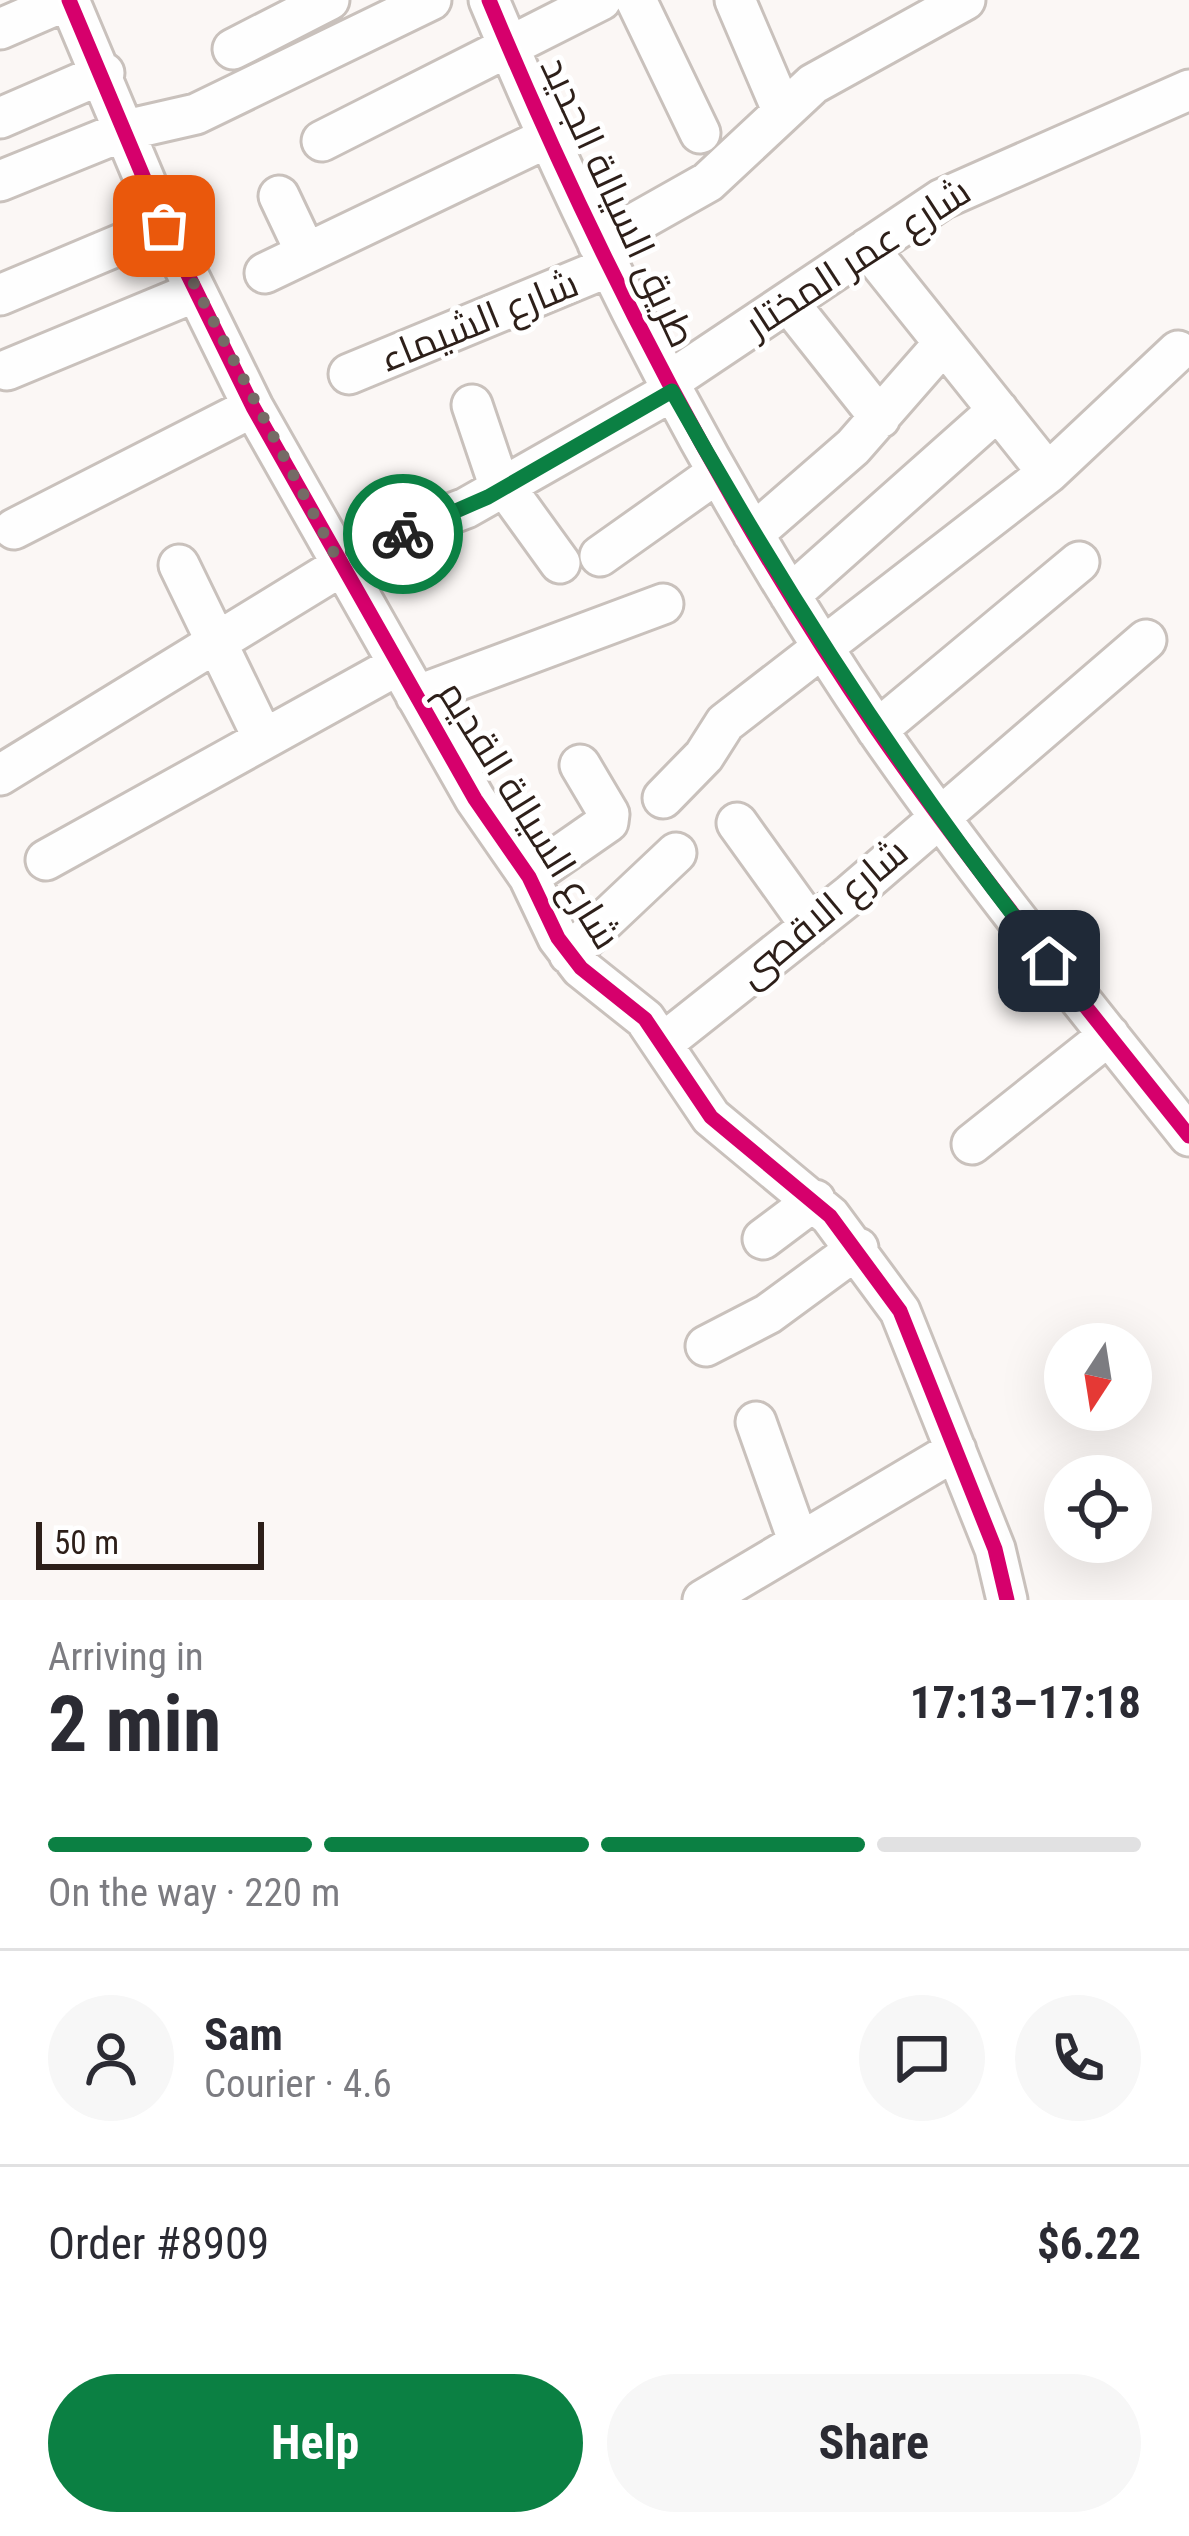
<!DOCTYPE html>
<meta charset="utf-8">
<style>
body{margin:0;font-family:"Roboto Condensed",Cairo,sans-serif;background:#f7f7f7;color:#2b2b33;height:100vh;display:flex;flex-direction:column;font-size:45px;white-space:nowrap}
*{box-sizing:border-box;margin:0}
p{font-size:39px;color:#7c7c81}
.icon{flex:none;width:66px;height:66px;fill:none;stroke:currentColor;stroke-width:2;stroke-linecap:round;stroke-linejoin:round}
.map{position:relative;height:1600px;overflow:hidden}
.panel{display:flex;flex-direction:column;background:#fff;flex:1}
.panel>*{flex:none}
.needle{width:78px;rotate:192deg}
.tools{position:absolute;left:1044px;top:1323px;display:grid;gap:24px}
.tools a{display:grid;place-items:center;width:108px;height:108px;border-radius:50%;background:#fff;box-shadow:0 12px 48px #0002;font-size:60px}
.scale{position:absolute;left:36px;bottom:30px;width:228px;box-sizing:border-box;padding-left:12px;border:6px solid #2d1f19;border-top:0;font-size:33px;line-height:42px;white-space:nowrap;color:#2d1f19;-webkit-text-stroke:9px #fff;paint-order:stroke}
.pin{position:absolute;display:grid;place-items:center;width:102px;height:102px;color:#fff;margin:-51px;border-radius:24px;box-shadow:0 6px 18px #0006}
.courier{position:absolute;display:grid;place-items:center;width:120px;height:120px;margin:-60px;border:9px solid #0b8043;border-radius:50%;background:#fff;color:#222;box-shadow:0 3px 15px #0007}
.overview em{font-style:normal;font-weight:700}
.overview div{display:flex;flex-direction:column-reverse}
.overview{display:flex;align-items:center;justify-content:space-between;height:204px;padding:0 48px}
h1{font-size:78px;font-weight:700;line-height:90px}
.bar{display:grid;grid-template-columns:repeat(4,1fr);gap:18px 12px;align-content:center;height:144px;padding:0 48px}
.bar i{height:15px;border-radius:9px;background:#e1e1e2}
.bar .current{background:#0b8043}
.bar p{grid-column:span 4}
.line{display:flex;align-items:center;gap:30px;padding:0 48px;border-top:3px solid #e1e1e2}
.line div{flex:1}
.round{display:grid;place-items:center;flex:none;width:126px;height:126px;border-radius:63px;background:#f7f7f7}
.cta{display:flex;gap:24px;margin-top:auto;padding:24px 48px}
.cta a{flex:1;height:138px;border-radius:72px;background:#0b8043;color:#fff;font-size:48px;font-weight:700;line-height:138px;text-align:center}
.cta a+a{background:#f7f7f7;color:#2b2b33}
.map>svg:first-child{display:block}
</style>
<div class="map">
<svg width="1189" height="1600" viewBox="0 0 1189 1600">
<rect width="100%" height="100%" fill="#fbf7f5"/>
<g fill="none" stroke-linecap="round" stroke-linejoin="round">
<g stroke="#c9c1bc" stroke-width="45">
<path id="minor" d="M69 0 164 226 253 407 475 799 529 877 558 938 581 968 645 1019 711 1117 830 1216 900 1311 995 1549 1007 1600
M489 0C595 255 722 502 878 731 975 871 1083 1003 1189 1136
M636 0 700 133
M735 0 782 110
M0 29 67 0
M233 49 329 0
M0 118 104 73
M322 141 601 0
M0 181 126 130 196 114 431 0
M279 196 306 253
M598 244 708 182 813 84 965 0
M868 248 1048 473
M265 273 547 138
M0 295 164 226
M788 302 880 418
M7 370 195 292
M349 374 608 267
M667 383 942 199 1189 90
M472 405 495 473 560 563
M14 529 253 407
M753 534 853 447 944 343
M600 556 717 473
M336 557 466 508 672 391
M179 565 262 736
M790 595 998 410
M416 696 663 604
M877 730 1079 562
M0 775 341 566
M663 798 704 756 725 723 1048 473 1178 351
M737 823 811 926
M46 860 398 665
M529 877 608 822 609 814 580 765
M569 954 676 853
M662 1044 851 894 1146 640
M972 1144 1109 1035
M763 1239 815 1200
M706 1346 768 1314 858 1248
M756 1422 799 1543
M703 1600 956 1450"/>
</g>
<use href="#minor" stroke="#fefefe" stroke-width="39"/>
<g stroke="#fff" stroke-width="22">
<path id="cycleway" d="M69 0 164 226 253 407 475 799 529 877 558 938 581 968 645 1019 711 1117 830 1216 900 1311 995 1549 1007 1600
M489 0C595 255 722 502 878 731 975 871 1083 1003 1189 1136"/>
</g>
<use href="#cycleway" stroke="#d6006c" stroke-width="15"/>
</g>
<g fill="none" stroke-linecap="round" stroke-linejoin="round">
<path stroke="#756b66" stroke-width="12" stroke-dasharray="0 21.6" d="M164 226 336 557 403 534"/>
<path stroke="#0b8043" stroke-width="15" d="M403 534 488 497 672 391C784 591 906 781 1049 961"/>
</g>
<g text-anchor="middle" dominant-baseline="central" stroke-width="10" stroke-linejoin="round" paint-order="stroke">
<g font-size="39" fill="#2d1f19" stroke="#fff">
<text transform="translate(618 202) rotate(65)">طريق السيالة الجديد</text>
<text transform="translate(858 258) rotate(-33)">شارع عمر المختار</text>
<text transform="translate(479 321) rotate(-22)">شارع الشيماء</text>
<text transform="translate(529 815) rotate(58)">شارع السيالة القديم</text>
<text transform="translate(823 913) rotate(-40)">شارع الاقصى</text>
</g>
</g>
</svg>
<div class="tools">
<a><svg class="needle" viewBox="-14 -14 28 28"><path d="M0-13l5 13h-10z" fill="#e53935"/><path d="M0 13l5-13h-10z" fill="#7c7c81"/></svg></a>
<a><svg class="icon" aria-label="locate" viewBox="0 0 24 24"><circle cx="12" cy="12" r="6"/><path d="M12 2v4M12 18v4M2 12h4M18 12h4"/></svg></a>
</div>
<div class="scale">50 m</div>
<div class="pin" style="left:164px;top:226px;background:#ea580c"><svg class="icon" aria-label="bag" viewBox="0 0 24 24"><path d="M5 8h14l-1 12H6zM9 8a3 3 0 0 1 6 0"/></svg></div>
<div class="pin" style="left:1049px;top:961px;background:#1f2937"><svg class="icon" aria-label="home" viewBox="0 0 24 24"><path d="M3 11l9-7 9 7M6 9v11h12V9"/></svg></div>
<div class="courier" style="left:403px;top:534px"><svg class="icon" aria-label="bike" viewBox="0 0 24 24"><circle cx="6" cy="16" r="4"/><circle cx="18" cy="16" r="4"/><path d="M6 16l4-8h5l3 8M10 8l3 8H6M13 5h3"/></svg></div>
</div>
<section class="panel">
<div class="overview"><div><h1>2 min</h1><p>Arriving in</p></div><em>17:13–17:18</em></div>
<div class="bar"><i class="current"></i><i class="current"></i><i class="current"></i><i></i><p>On the way · 220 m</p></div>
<div class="line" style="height:216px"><a class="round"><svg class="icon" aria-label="person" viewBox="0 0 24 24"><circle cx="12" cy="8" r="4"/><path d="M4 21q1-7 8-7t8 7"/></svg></a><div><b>Sam</b><p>Courier · 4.6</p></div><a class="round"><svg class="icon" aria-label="chat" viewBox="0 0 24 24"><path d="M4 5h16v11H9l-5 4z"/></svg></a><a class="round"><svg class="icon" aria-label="phone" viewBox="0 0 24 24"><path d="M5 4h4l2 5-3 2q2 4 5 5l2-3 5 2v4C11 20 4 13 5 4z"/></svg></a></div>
<div class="line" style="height:156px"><div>Order #8909</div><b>$6.22</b></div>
<div class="cta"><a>Help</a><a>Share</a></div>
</section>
